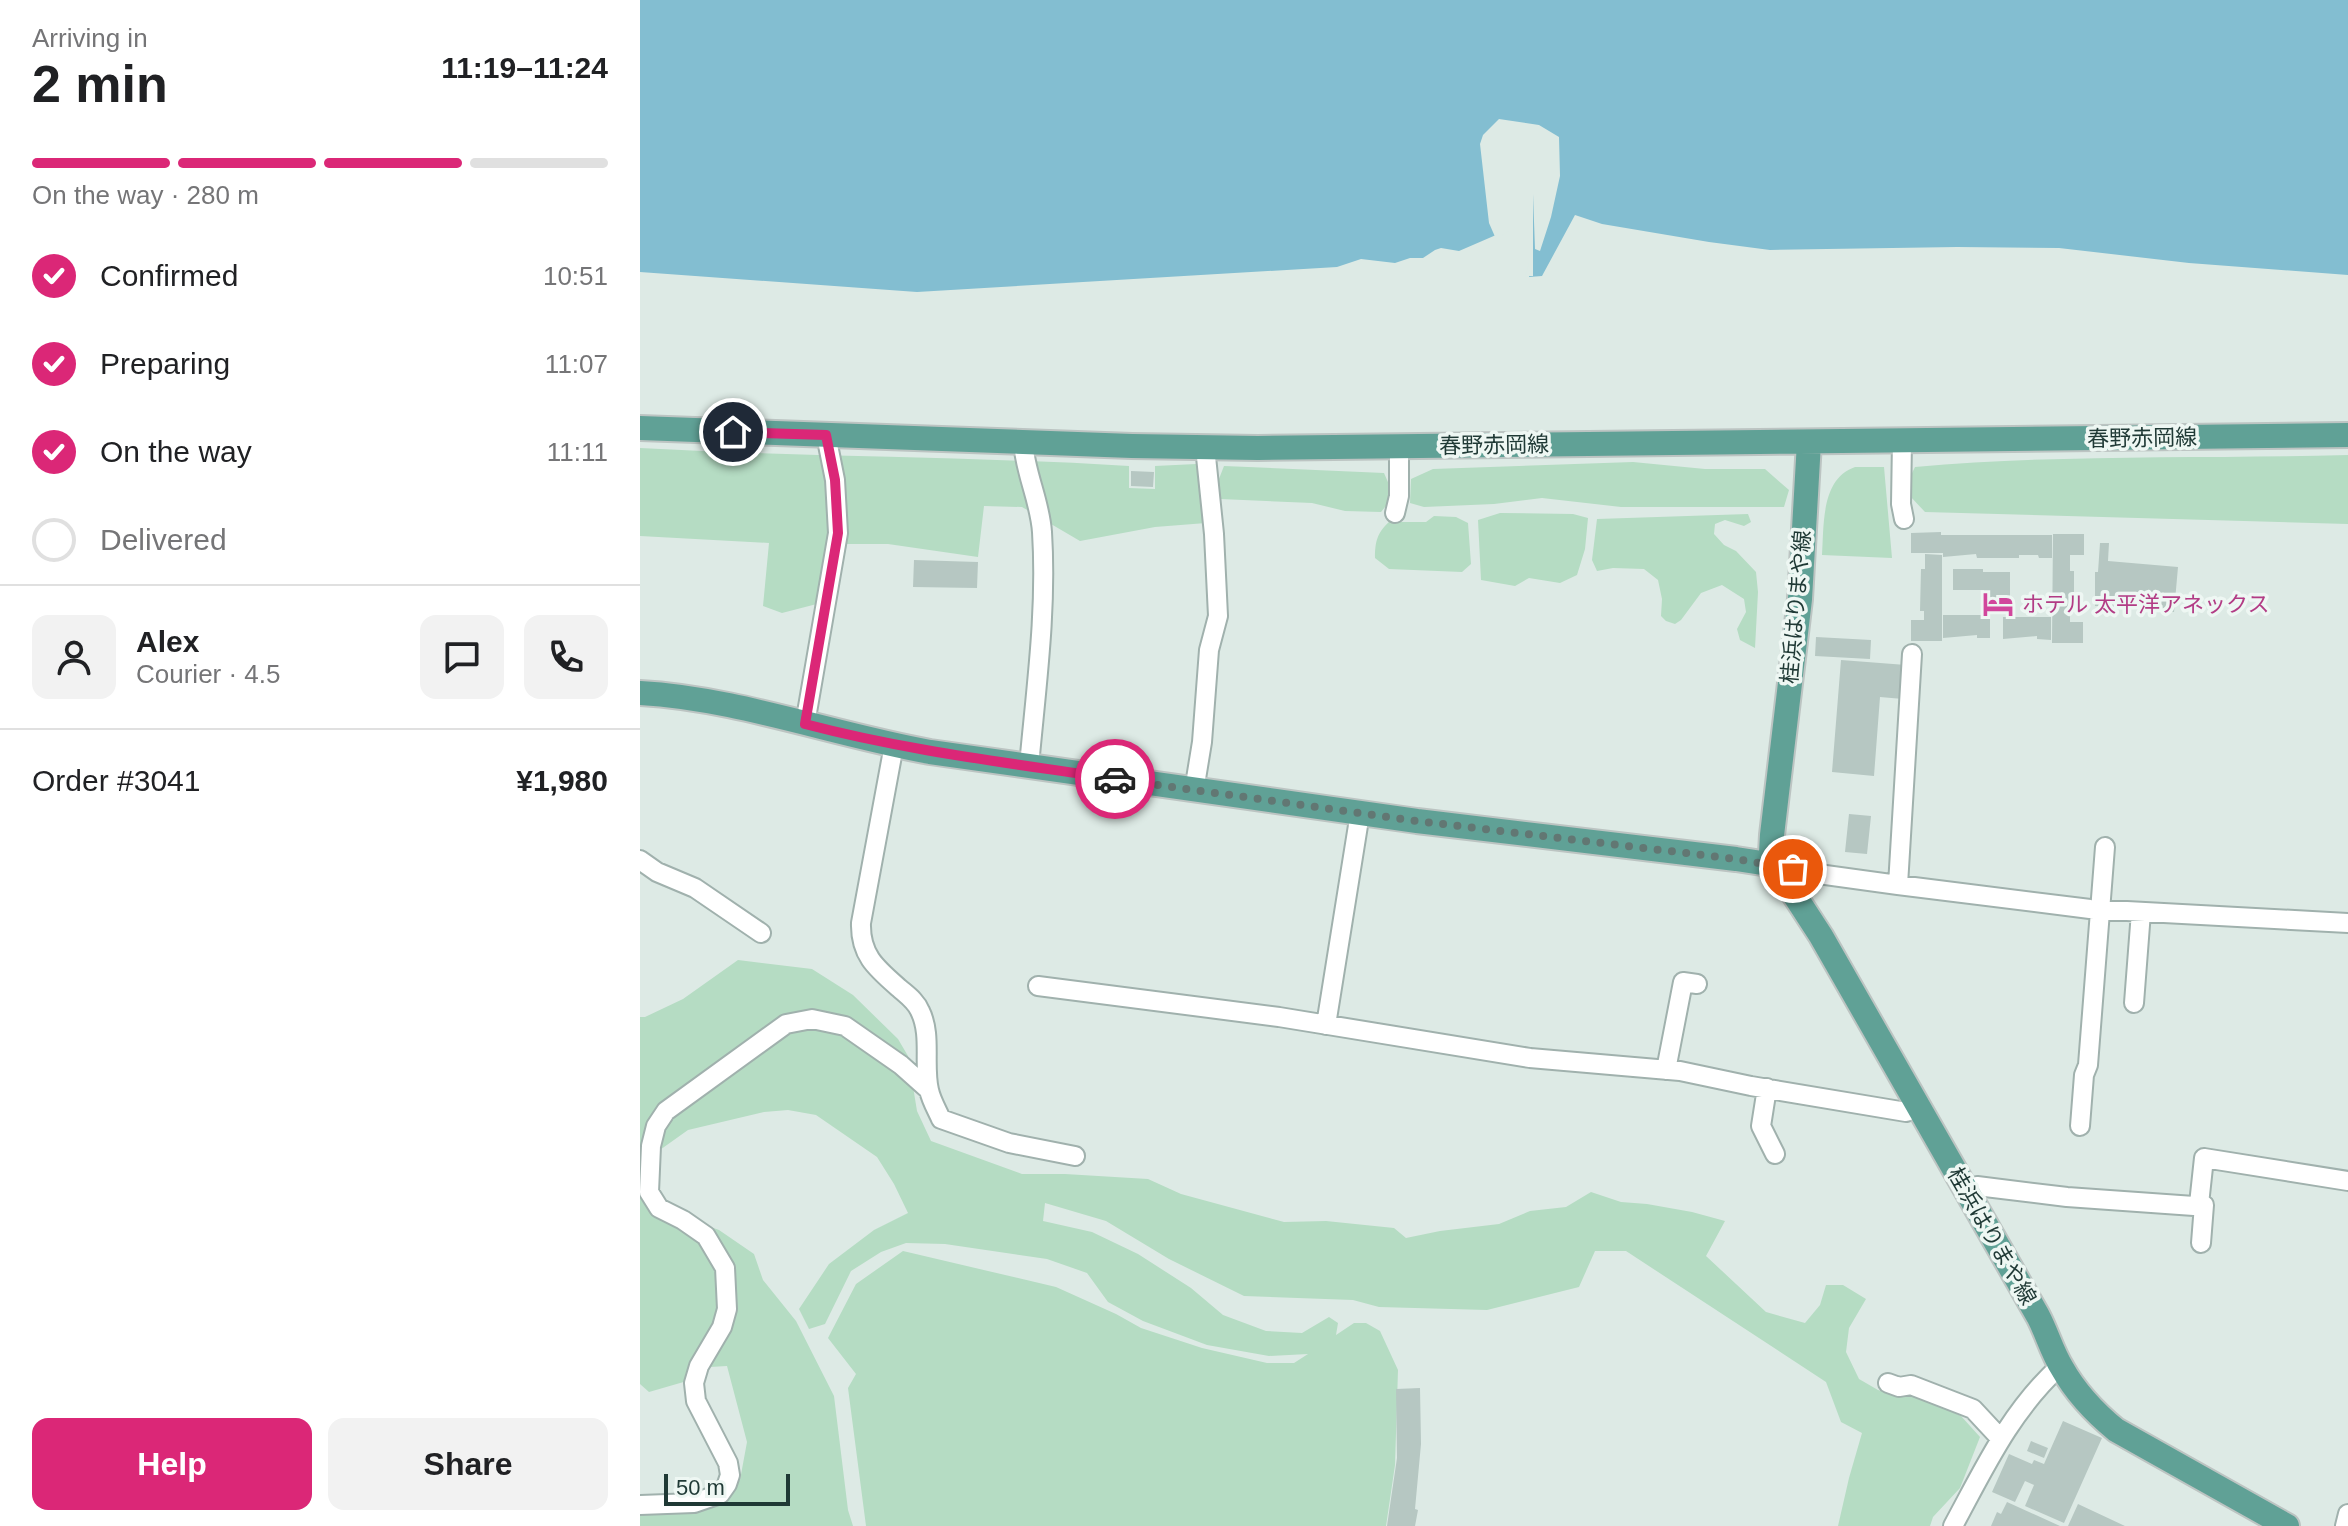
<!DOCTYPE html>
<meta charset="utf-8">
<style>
body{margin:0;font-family:Arial,"Noto Sans JP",sans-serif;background:#f2f2f2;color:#202124;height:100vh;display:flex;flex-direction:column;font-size:30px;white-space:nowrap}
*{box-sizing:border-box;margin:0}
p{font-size:26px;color:#757577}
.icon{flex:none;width:44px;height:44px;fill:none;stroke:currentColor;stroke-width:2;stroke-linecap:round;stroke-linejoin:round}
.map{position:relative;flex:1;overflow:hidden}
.details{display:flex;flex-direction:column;background:#fff;width:640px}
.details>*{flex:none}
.scale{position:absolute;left:24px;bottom:20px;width:126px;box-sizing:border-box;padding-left:8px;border:4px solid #1f3935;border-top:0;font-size:22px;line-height:28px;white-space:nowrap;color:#1f3935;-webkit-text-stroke:6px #eef7f3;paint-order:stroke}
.pin{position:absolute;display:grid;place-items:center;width:68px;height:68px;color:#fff;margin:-34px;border:4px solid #fff;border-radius:50%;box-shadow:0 2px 8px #0007}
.courier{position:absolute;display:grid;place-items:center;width:80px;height:80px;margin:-40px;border:6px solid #db2777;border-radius:50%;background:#fff;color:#222;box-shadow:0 2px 10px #0007}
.head em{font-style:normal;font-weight:800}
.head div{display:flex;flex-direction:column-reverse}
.head{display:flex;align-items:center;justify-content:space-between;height:136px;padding:0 32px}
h1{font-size:52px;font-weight:800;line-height:60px}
.bar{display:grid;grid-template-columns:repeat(4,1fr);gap:12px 8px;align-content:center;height:96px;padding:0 32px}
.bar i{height:10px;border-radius:6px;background:#e0e0e0}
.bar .on{background:#db2777}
.bar p{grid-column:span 4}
.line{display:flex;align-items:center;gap:20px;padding:0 32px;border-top:2px solid #e0e0e0}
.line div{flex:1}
.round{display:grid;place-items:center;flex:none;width:84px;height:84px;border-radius:16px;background:#f2f2f2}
ol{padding:0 32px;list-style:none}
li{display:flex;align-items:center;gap:24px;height:88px}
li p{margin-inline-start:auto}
li .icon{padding:8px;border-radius:50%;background:#db2777;color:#fff;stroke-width:4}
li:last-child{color:#757577}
li i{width:44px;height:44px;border:4px solid #e0e0e0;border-radius:50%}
.primary-button{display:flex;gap:16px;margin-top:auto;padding:16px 32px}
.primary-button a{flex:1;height:92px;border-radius:16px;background:#db2777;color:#fff;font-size:32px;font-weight:800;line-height:92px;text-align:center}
.primary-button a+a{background:#f2f2f2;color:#202124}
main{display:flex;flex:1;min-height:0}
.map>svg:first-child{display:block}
</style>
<main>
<section class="details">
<div class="head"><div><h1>2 min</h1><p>Arriving in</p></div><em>11:19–11:24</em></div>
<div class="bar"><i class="on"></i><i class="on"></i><i class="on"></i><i></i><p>On the way · 280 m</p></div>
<ol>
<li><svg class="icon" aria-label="check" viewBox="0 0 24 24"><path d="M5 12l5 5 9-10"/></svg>Confirmed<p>10:51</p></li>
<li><svg class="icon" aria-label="check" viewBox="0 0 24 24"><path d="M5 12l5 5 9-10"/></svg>Preparing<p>11:07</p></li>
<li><svg class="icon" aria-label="check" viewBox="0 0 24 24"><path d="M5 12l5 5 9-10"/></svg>On the way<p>11:11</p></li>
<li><i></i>Delivered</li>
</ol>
<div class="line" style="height:144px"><a class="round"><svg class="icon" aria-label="person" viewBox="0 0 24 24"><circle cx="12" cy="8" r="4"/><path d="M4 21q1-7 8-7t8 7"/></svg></a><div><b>Alex</b><p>Courier · 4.5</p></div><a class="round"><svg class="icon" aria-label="chat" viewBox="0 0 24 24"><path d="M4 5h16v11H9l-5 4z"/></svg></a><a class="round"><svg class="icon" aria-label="phone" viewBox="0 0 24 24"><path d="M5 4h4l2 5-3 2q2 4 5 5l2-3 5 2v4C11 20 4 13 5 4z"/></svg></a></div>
<div class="line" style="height:104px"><div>Order #3041</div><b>¥1,980</b></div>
<div class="primary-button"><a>Help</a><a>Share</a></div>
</section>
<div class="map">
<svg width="1708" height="1526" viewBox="0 0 1708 1526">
<rect width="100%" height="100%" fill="#ddeae5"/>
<path fill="#b5dcc3" d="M0 448C163 457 326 456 489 466V488L515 489V466L556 464 566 523 515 527 440 541 382 507 344 506 338 557 248 544H207L196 599 142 613 123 606 129 543 0 536Z
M1708 455V524L1285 512 1269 495 1270 477 1275 467C1419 454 1563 459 1708 455Z
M993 462 1065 469H1125L1149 490 1144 507H981L902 498 854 504 784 507 770 503 771 479 793 469Z
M584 466 744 473 754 496 741 512 705 511 672 503 580 499 577 484Z
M1215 467H1244L1252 558 1182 555C1184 524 1181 479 1215 467Z
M860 513 933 514 948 518 945 549 937 575 920 583 889 578 875 586 841 580 838 520Z
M1108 514 1111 522 1104 526 1085 520 1075 524 1074 534 1084 545 1096 551 1116 572 1118 592 1115 648 1100 640 1097 629 1106 612 1104 599 1082 585 1061 593 1041 620 1035 624 1026 621 1021 616 1022 599 1018 580 1004 569 973 568 957 571 952 560 957 519Z
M794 516 816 517 828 523 831 564 822 572 749 569 735 558C735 542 737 533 749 522H786Z
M98 960 172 969 213 995 258 1039 268 1056 277 1111 291 1141 382 1174H425L508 1179 541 1194 644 1222 686 1221 754 1228 766 1238 800 1231 859 1224 890 1211 926 1207 951 1192 981 1202 1007 1204 1052 1212 1085 1221 1066 1256 1126 1312 1165 1323 1180 1305 1186 1285H1203L1226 1299 1209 1328 1206 1352 1219 1379 1238 1390 1260 1397 1277 1396 1321 1416 1340 1437 1320 1488 1293 1517 1290 1526H1198L1209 1478 1222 1433 1201 1422 1186 1382 986 1251H955L939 1287 847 1310 739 1307 713 1300 604 1296 529 1259 466 1221 405 1203 403 1221 452 1232 498 1254 551 1288 583 1315 626 1331 662 1333 689 1317 698 1323 696 1335 714 1323H726L740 1331 758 1370 755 1465 746 1526H226L208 1388 216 1374 188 1338 216 1284 263 1251 416 1287 476 1314 501 1328 562 1348 627 1363H654L668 1354 629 1356 567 1345 503 1321 468 1302 447 1273 407 1259 305 1244 266 1243 241 1252 211 1271 185 1324 169 1329 159 1309 189 1264 234 1230 268 1213 254 1184 237 1157 176 1115 148 1110 124 1112 48 1130 10 1157 6 1194 43 1217 79 1230 114 1254 123 1280 156 1321 194 1396 208 1510 213 1526H0V1512L71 1503 100 1480 107 1442 87 1366 70 1367 47 1381 9 1392 0 1384V1017H5L43 999Z"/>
<path fill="#83bed1" d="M0 0H1708V275L1549 263 1419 248 1317 247 1130 250 1069 242 962 224 935 215 902 276 889 277 893 263V150L871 151 856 235 819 251 801 248 795 250 783 258H770L755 263 721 259 697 267 277 292 0 272Z"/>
<path fill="#ddeae5" d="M859 119 899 125 919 137 920 176 911 217 900 251 895 249 893 194V276H889V281L885 277 889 263V154L875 155V227L856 239 849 223 840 144 843 135Z"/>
<path fill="#b6c7c2" d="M491 471 514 472 513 487 491 486Z
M1301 532V535H1412V558H1399L1398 555H1379V558H1337L1336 554 1303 557V553H1271V533Z
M1413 534H1444V555H1430V571H1434V613H1430V622H1443V643H1412Z
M1460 543H1469L1468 561 1538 567 1534 612 1455 606V572H1458Z
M1285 554 1302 555V641H1271V620H1284V611H1280L1281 569H1285Z
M274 560 338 562 337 588 273 587Z
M1313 569H1343V572H1370V604H1344V590H1313Z
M1303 615H1350V638H1337V635L1303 638Z
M1363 617H1411V640L1397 639V636L1363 639Z
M1176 637 1231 640 1230 659 1175 656Z
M1201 660 1266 665 1263 699 1240 697 1234 776 1192 772Z
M1209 814 1231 816 1227 854 1205 852Z
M780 1388 781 1444 775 1509 778 1510 775 1526H747L757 1458 756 1389Z
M1423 1421 1462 1438 1424 1523 1385 1506 1394 1485 1385 1481 1375 1502 1352 1492 1369 1454 1392 1464 1394 1460 1404 1464Z
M1391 1441 1408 1448 1404 1458 1387 1451Z
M1367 1502 1420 1526H1351L1357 1512 1361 1514Z
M1438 1504 1485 1526H1428Z"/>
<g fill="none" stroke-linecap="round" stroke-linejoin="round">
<g stroke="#a0b1ad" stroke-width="22">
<path id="minor" d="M1262 441 1261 504 1264 519
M383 442C385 473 400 501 402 532 407 611 396 688 389 766
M755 513 759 496V446
M165 724 198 533 195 480 186 435
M254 745 221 923C220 955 236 968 259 988 267 995 276 1001 280 1011 292 1035 283 1065 289 1090 291 1100 297 1110 301 1119L369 1143 435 1156
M554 791 562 742 569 650 578 616 574 534 565 447
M0 860 17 872 55 888 121 933
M1135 865 1171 873 1258 885 1450 909 1708 923
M1258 885 1272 654
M398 986 639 1017 890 1058 1040 1071 1111 1086 1266 1112 1278 1108
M1494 1003 1501 912
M686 1025 720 813
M1026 1070 1043 982 1057 984
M1127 1088 1121 1126 1135 1154
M1440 1126 1444 1075 1448 1065 1465 847
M1327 1192 1337 1186 1427 1197 1554 1206 1559 1204 1564 1158 1708 1181
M1559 1204 1564 1205 1561 1243
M1248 1383 1259 1387 1271 1385 1333 1409 1360 1438
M0 1505 54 1503 80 1494 87 1484 90 1475 88 1463 56 1401 54 1383 59 1366 82 1327 87 1309 85 1268 66 1236 43 1220 19 1208 9 1192 11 1146 16 1126 26 1111 146 1024 172 1019 205 1026 261 1065 289 1090
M1313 1526C1345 1467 1370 1412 1420 1366
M1705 1526 1708 1514"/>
</g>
<g stroke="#bcc4c2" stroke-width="28">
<path id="major" d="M0 428 492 446 618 448 1708 435
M1169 442 1160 599 1132 835 1131 853 1135 865 1181 936 1398 1316C1407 1333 1412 1352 1422 1368 1436 1393 1454 1412 1476 1430L1647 1526
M0 693C95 698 195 735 290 752L777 821 1096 859 1135 865"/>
</g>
<use href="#minor" stroke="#fff" stroke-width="18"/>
<use href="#major" stroke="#60a196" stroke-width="24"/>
</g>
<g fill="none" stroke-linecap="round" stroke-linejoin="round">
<path stroke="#627773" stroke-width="8" stroke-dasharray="0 14.4" d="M475 779 777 821 1096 859 1153 869"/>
<path stroke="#db2777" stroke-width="10" d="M93 432 186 435 195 480 198 533 165 724C267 751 371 763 475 779"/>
</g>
<defs>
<g id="hotel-bare" transform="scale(2.4)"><path d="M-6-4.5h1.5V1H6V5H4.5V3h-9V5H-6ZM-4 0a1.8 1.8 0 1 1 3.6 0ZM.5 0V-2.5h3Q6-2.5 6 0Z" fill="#d1479c" stroke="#eef7f3" stroke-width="2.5" paint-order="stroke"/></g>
</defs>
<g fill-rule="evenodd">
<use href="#hotel-bare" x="1358" y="604"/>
</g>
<g text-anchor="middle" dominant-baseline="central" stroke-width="7" stroke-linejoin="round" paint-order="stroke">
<g font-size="22" fill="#1f3935" stroke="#eef7f3">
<text transform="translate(1502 438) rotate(-1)">春野赤岡線</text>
<text transform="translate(854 445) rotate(-1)">春野赤岡線</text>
<text transform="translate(1156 607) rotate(-85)">桂浜はりまや線</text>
<text transform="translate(1352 1236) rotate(60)">桂浜はりまや線</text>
</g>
<g font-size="22" fill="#b23c85" stroke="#eef7f3" text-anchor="start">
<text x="1382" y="604">ホテル 太平洋アネックス</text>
</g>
</g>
</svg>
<div class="scale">50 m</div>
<div class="pin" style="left:1153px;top:869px;background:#ea580c"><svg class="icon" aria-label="bag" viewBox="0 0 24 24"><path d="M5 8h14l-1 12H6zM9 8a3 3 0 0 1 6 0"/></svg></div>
<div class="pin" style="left:93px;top:432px;background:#1f2937"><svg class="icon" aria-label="home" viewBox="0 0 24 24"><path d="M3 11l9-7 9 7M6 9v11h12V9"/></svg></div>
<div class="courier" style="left:475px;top:779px"><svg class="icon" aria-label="car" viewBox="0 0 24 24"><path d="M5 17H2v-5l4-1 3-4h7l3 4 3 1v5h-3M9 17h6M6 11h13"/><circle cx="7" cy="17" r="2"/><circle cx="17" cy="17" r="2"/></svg></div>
</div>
</main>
